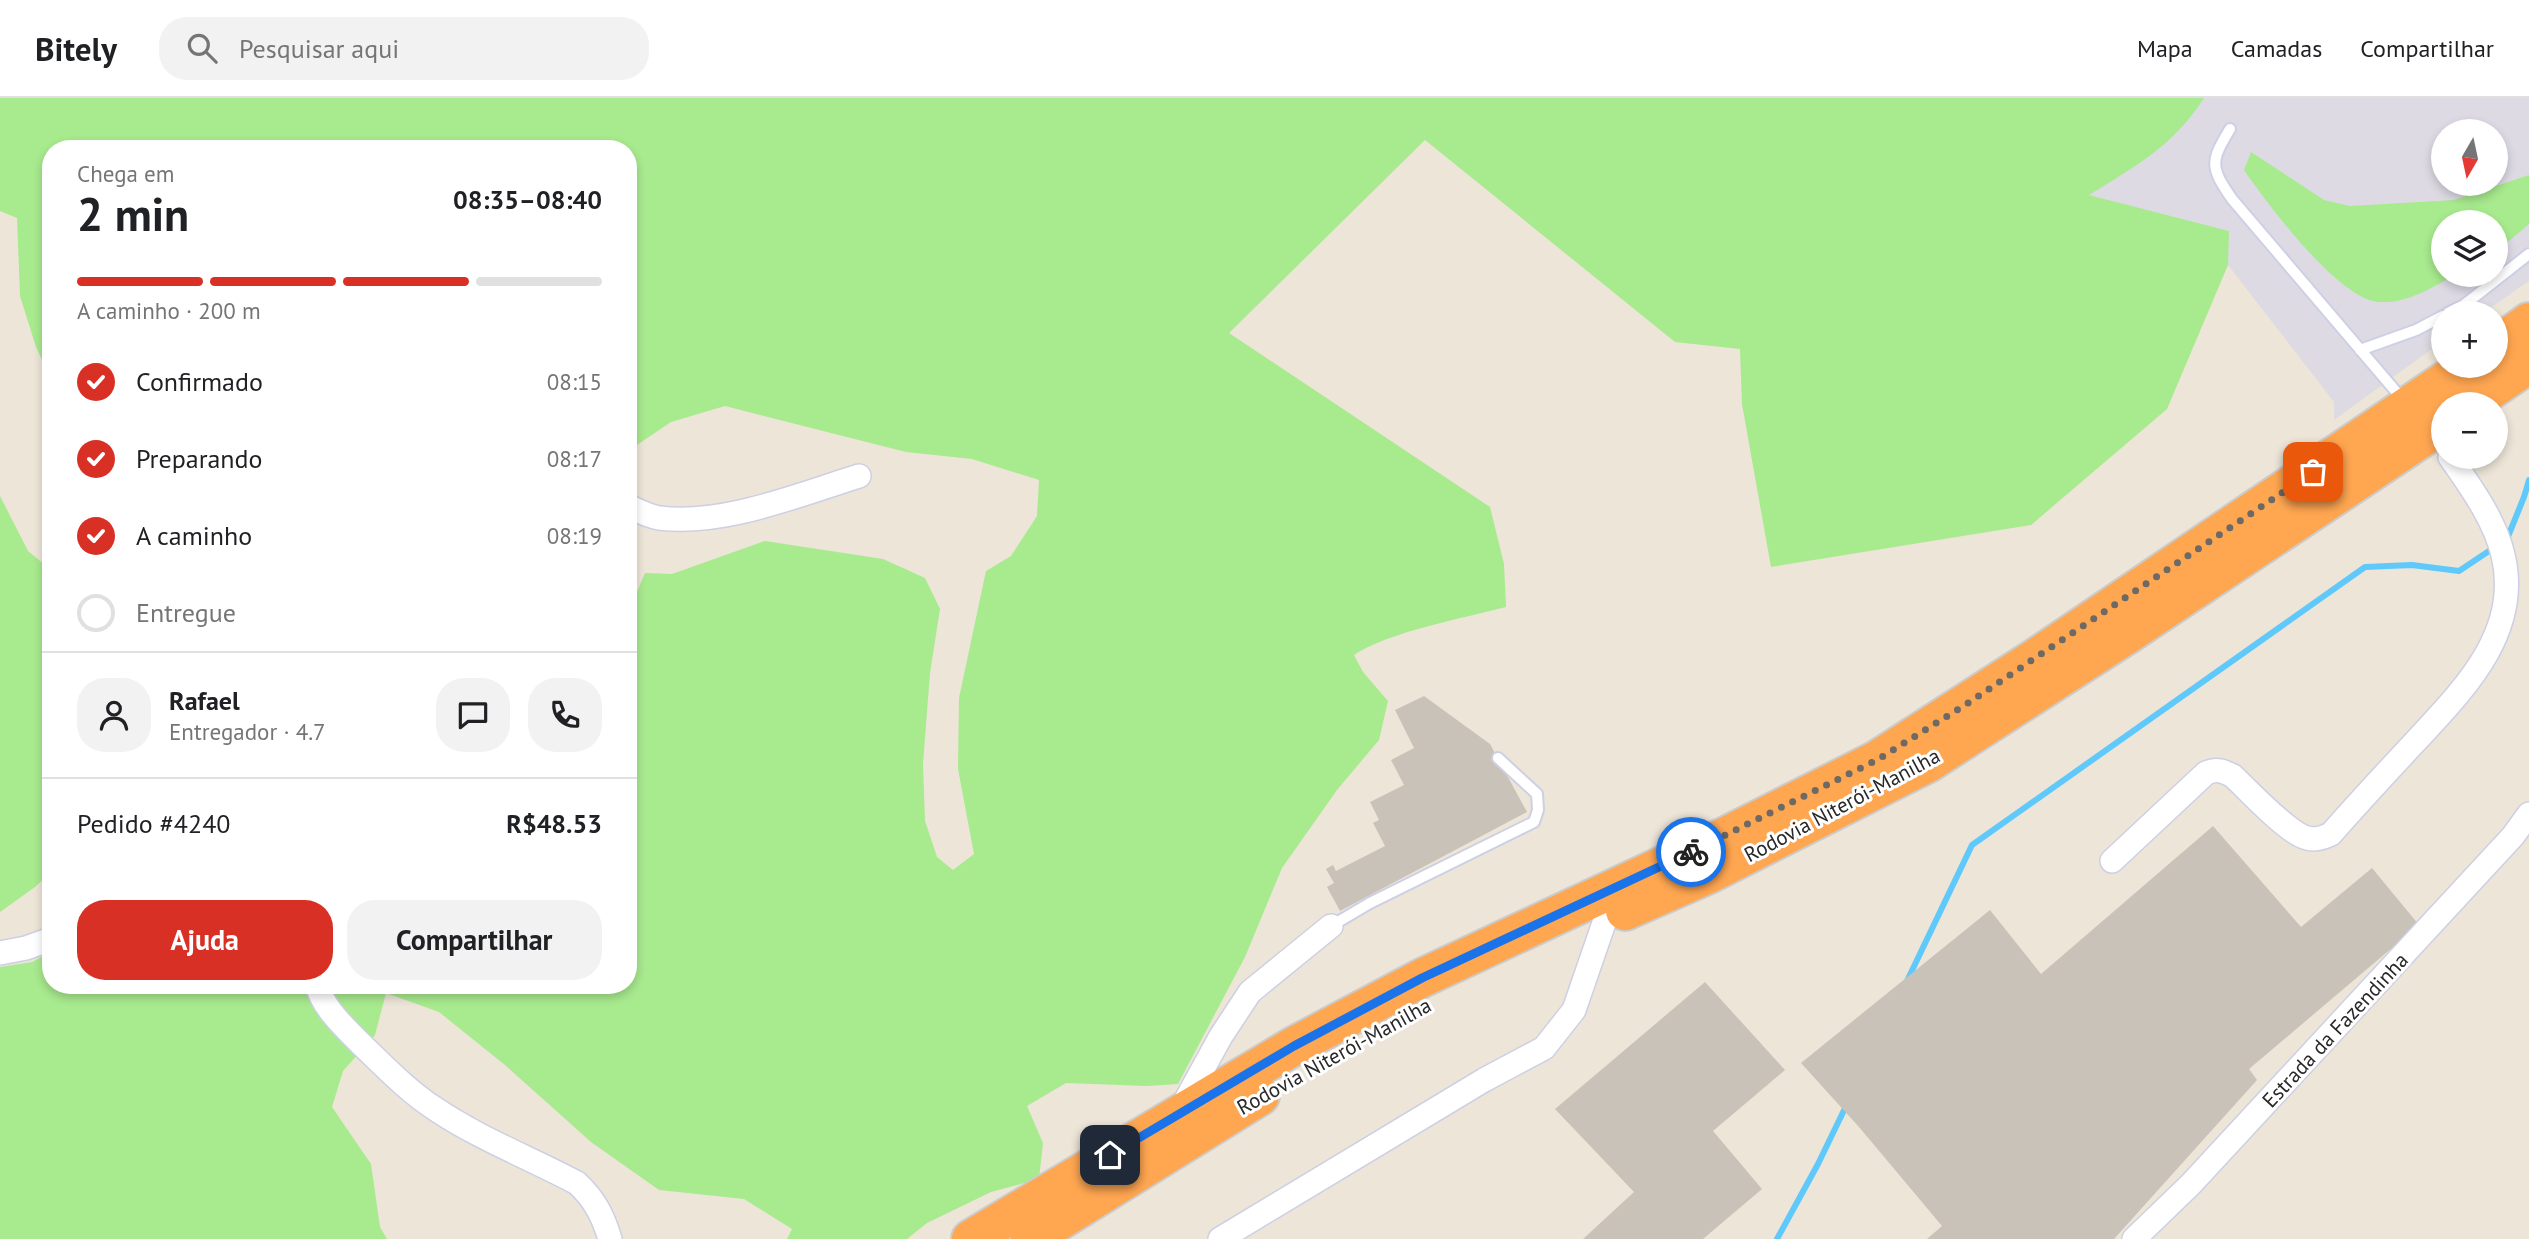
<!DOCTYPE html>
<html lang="pt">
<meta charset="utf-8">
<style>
body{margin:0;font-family:"PT Sans",sans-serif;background:#f2f2f2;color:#202124;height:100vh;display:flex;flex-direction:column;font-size:26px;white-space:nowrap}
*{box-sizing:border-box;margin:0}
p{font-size:23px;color:#757577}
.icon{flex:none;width:38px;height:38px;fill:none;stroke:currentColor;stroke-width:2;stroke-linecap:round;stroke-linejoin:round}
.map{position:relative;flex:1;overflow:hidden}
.side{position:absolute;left:42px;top:42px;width:595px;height:854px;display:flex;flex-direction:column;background:#fff;border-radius:28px;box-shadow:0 4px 10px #0003}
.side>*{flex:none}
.needle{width:46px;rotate:189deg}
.fabs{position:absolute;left:2431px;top:21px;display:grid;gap:14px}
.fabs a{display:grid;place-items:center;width:77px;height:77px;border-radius:50%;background:#fff;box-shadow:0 4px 10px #0003;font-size:35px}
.pin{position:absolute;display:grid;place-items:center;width:60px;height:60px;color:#fff;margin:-30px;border-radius:14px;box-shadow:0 4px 10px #0006}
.courier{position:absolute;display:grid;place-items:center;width:70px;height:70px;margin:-35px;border:5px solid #1a73e8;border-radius:50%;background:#fff;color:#222;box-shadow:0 2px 9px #0007}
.head em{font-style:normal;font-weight:700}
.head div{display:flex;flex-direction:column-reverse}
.head{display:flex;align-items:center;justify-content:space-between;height:119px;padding:0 35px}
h1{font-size:46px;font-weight:700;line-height:52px}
.bar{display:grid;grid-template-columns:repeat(4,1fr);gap:10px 7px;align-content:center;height:84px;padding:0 35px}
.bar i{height:9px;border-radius:5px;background:#e0e0e0}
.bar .active{background:#d93025}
.bar p{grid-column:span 4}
.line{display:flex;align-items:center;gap:18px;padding:0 35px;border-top:2px solid #e0e0e0}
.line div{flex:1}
.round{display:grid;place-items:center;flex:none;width:74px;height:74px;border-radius:28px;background:#f2f2f2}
ol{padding:0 35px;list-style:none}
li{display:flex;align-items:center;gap:21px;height:77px}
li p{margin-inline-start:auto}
li .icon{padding:7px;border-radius:50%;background:#d93025;color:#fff;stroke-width:4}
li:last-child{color:#757577}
li i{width:38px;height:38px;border:4px solid #e0e0e0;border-radius:50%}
.primary-button{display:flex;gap:14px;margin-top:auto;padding:14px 35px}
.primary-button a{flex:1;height:80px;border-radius:28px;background:#d93025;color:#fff;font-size:28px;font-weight:700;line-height:80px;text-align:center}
.primary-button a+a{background:#f2f2f2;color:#202124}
header{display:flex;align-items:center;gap:42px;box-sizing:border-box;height:98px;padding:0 35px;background:#fff;border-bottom:2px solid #e0e0e0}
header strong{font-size:33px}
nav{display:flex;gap:38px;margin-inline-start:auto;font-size:24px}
.search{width:490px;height:63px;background:#f2f2f2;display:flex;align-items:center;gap:18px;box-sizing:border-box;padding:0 24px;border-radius:28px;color:#757577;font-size:26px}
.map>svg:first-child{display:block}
</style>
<header>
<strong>Bitely</strong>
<div class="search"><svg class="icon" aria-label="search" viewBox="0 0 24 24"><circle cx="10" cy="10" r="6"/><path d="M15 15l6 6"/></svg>Pesquisar aqui</div>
<nav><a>Mapa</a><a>Camadas</a><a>Compartilhar</a></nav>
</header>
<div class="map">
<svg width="2529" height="1141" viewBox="0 0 2529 1141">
<rect width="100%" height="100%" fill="#ede5d8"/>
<path fill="#dddae4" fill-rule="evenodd" d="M2030 0H2529V183L2483 215H2443V243L2334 322V304L2228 167V133L2088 97ZM2443 33H2496V86H2443ZM2443 124H2496V177H2443Z"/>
<path fill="#a8ea8e" d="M0 0H2204C2173 48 2136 68 2089 97L2229 133 2228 167 2167 311 2031 427 1771 469 1742 306 1740 251 1675 244 1425 42 1229 235 1490 409 1504 466 1506 509C1464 520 1388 534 1354 557L1363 574 1388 603 1379 642 1337 692 1282 770 1245 859 1178 986 1147 988 1066 985 1027 1008 1043 1045 1039 1081 991 1094 927 1125 907 1141H787L792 1131 744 1101 659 1092 591 1044 505 967 439 914 386 895 375 937 343 973 332 1009 371 1066 380 1129 387 1141H0V869L32 864 51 854V887H628V515L645 475 672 476 765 443 883 461 925 480 940 511 930 575 923 666 925 723 937 759 953 772 974 756 958 671 959 600 986 473 1011 458 1037 418 1039 382 972 361 906 354 725 308 671 324 628 353V51H51V281L36 249 20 198 17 120 0 113Z
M2251 54 2324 102 2350 108 2454 102 2529 77V126L2496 154V124H2443V177H2455C2431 190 2409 205 2380 204 2339 203 2267 105 2244 72Z
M0 398 28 453 51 472V774L35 789 0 814Z"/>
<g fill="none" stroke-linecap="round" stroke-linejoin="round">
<path stroke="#5fc9fb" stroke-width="6" d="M2507 441 2524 399 2529 382
M1907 883 1972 747 2365 469 2412 467 2459 473 2495 449
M1777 1141 1818 1066 1847 1006"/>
</g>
<path fill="#c8c2b8" d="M1424 598 1490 646 1527 714 1340 813 1327 789 1334 785 1326 771 1333 767 1336 773 1385 748 1373 725 1379 722 1370 704 1404 687 1391 662 1414 650 1395 612Z
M2213 728 2301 829 2372 770 2419 827 2249 971 2257 982 2114 1141H1927L1942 1128 1859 1029 1801 965 1990 812 2041 876Z
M1705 884 1785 972 1713 1033 1762 1091 1703 1141H1583L1634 1094 1555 1011Z"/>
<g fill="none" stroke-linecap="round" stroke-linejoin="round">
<g stroke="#cdd0e4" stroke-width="14">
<path id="lane" d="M2230 31C2210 64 2210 69 2232 101L2404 303
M2448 215 2464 207 2529 156
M2360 252 2416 232 2443 218
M1331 828 1370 805 1534 724 1538 712 1537 696 1498 660"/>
</g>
<g stroke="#cdd0e4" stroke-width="26">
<path id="street" d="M628 408C638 413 648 418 659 420 723 428 798 397 859 378
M2112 763 2206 675C2217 670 2223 673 2233 678 2250 694 2285 732 2304 739 2314 743 2322 740 2331 736 2358 705 2386 675 2414 645 2462 593 2522 535 2503 457 2495 422 2470 388 2450 359
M0 855 26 850 51 841
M317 887C323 910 345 930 362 947 385 969 408 993 434 1010 478 1040 530 1060 577 1085 595 1102 603 1118 610 1141
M1182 1009 1221 938 1250 894 1331 828
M1220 1141 1484 982 1544 950 1574 912 1605 822
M2134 1141 2191 1086 2513 738 2529 716"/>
</g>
<g stroke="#cbcbcb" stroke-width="42">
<path id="highway" d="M2496 248 2529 224
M2470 306 2529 266
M1625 813 1709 776 1928 665 2128 536 2443 326
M971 1141 1294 948 1422 880 1724 739 1877 662 2034 561 2467 268
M1030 1141 1260 998"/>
</g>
<use href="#lane" stroke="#fff" stroke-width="10"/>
<use href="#street" stroke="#fff" stroke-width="23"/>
<use href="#highway" stroke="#ffa651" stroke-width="38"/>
</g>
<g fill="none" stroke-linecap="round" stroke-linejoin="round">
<path stroke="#6d6a66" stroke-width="7" stroke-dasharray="0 12.6" d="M1691 754 1877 662 1965 607 2313 374"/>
<path stroke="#1a73e8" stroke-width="9" d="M1110 1057 1294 948 1422 880 1691 754"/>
</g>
<g text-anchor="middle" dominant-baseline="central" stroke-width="6" stroke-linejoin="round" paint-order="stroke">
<g font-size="21" fill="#282828" stroke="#fff">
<text transform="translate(1842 707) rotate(-28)">Rodovia Niterói-Manilha</text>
<text transform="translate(2335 932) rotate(-47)">Estrada da Fazendinha</text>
<text transform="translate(1334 958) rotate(-29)">Rodovia Niterói-Manilha</text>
</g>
</g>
</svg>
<div class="fabs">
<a><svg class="needle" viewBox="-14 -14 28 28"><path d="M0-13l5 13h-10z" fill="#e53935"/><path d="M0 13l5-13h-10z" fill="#757577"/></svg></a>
<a><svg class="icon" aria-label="layers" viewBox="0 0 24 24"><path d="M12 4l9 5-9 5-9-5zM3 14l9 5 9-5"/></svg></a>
<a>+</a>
<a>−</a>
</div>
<div class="pin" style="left:2313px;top:374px;background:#ea580c"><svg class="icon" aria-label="bag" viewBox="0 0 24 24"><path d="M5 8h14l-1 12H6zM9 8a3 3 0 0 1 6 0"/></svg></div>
<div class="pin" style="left:1110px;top:1057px;background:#1f2937"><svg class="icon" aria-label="home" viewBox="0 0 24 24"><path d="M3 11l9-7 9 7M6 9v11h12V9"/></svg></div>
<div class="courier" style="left:1691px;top:754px"><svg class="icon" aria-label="bike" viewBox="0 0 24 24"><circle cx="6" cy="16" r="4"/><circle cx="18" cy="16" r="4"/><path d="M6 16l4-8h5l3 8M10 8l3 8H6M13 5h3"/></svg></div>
<section class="side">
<div class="head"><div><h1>2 min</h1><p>Chega em</p></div><em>08:35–08:40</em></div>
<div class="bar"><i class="active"></i><i class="active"></i><i class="active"></i><i></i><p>A caminho · 200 m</p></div>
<ol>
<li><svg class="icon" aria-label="check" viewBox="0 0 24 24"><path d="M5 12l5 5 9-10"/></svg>Confirmado<p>08:15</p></li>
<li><svg class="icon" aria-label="check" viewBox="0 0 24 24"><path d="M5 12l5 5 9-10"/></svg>Preparando<p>08:17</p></li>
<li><svg class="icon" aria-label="check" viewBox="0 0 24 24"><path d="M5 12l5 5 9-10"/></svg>A caminho<p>08:19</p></li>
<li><i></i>Entregue</li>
</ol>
<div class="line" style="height:126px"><a class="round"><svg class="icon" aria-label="person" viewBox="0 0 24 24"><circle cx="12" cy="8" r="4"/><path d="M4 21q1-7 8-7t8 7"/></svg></a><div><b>Rafael</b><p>Entregador · 4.7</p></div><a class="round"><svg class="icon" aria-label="chat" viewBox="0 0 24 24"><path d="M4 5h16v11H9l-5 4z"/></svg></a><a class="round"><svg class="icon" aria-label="phone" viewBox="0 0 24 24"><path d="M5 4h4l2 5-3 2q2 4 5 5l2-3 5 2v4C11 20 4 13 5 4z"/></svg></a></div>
<div class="line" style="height:91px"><div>Pedido #4240</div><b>R$48.53</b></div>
<div class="primary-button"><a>Ajuda</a><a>Compartilhar</a></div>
</section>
</div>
